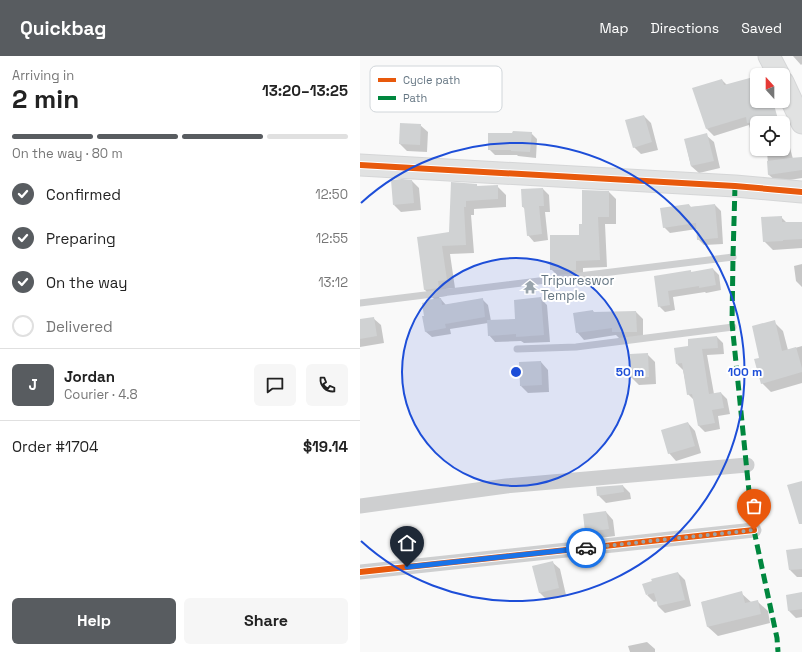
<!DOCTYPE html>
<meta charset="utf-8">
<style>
body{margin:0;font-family:"Space Grotesk",sans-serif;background:#f6f6f6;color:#222;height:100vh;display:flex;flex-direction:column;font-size:15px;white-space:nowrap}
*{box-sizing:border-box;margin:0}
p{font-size:13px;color:#767676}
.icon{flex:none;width:22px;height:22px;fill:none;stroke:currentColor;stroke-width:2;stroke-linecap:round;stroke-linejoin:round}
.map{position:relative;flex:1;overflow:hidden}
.sheet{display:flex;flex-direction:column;background:#fff;width:360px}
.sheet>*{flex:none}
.needle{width:26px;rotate:339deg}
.tools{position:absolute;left:390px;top:12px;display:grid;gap:8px}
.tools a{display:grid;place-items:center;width:40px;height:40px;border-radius:6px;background:#fff;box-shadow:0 1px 3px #0004;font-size:20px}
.pin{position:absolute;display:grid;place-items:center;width:34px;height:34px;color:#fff;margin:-41px -17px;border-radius:50% 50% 50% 0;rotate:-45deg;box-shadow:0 0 4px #0007}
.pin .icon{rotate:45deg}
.courier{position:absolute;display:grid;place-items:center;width:40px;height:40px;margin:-20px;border:3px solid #1a73e8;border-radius:50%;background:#fff;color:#222;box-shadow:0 1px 5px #0007}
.overview em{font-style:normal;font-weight:700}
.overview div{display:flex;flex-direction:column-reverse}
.overview{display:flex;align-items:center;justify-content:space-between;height:68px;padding:0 12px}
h1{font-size:26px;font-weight:700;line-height:30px}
.bar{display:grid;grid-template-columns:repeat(4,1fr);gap:6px 4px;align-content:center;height:48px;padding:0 12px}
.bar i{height:5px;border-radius:3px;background:#e0e0e0}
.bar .selected{background:#585c60}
.bar p{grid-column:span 4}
.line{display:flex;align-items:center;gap:10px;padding:0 12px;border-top:1px solid #e0e0e0}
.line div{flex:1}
.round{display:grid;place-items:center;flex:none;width:42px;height:42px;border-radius:6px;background:#f6f6f6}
ol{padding:0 12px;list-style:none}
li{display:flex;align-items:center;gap:12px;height:44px}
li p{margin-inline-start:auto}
li .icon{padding:4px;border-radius:50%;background:#585c60;color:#fff;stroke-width:4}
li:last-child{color:#767676}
li i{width:22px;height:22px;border:2px solid #e0e0e0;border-radius:50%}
.cta{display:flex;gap:8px;margin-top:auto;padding:8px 12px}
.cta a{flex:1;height:46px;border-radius:6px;background:#585c60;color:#fff;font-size:16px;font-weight:700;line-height:46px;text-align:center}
.cta a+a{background:#f6f6f6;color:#222}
header{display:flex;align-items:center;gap:24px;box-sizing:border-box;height:56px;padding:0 20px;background:#585c60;color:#fff}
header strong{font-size:19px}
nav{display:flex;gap:22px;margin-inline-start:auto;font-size:14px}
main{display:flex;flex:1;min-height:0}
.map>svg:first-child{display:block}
</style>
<header>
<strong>Quickbag</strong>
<nav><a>Map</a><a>Directions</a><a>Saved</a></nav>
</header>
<main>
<section class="sheet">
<div class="overview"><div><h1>2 min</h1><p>Arriving in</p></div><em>13:20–13:25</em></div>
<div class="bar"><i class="selected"></i><i class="selected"></i><i class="selected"></i><i></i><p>On the way · 80 m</p></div>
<ol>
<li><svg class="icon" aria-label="check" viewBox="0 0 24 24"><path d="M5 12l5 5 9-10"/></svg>Confirmed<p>12:50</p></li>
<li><svg class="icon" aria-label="check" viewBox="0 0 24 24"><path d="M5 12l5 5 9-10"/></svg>Preparing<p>12:55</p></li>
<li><svg class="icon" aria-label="check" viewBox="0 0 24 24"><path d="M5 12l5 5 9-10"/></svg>On the way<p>13:12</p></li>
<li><i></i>Delivered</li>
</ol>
<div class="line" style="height:72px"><b class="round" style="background:#585c60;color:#fff">J</b><div><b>Jordan</b><p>Courier · 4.8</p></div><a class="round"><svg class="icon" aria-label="chat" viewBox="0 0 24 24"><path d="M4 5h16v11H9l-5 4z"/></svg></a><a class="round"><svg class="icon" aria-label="phone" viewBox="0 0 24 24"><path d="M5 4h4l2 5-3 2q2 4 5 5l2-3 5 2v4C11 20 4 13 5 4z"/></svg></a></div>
<div class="line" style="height:52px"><div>Order #1704</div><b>$19.14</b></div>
<div class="cta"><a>Help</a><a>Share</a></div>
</section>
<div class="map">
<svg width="442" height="596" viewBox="0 0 442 596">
<rect width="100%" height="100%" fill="#f9f9f9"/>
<path fill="#0003" d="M433 0H442V8L441 9Z
M397 21V45H411L416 59 423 66 433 103 442 102V122L417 126 409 119 407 96 402 97 397 93H423V67H397V93L395 90 389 69 354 80 347 73 362 24 367 29Z
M284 60 291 67 298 94 281 98 274 91Z
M60 69 68 76 67 96 47 95 40 88Z
M171 77 177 83 176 102 158 100 157 99H135L129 93Z
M346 79 354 86 360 112 339 117 331 110 325 84Z
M52 125 59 132 61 154 41 156 34 149Z
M92 127 116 129 119 131 137 130 146 139V151L114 153V159H111L114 197 90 198 95 232 86 233 87 240 79 241 86 249 122 243 128 249 131 265 156 264 180 242 187 249 190 286 164 287 161 285 135 286 129 279 128 267 90 273 91 278 72 281 66 276 65 260 75 244 65 234 58 182 90 177Z
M183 133 189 139 190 156H185L188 184 174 186 168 179 165 153 163 151Z
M249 136 256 143V168H245L247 211 223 212V221L198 220 191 213 220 180 223 169Z
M329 149 331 151 355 149 361 155 363 188 344 189 338 183 337 173 310 177 304 171Z
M421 161 427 167H442V192L413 194 404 185Z
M442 208V231L436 225 434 210Z
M353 213 359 219 361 234 346 237 345 236 313 241 315 254 305 256 299 250 295 221 330 215 333 217Z
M233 255 235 257 276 256 283 263V283H260L256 279 224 284 217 276Z
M13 262 21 269 24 287 0 291V264Z
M414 266 423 275 428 294 442 290V327L411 336 402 327Z
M357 281 363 287 364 298 347 299 354 338 361 337 367 343 370 358 358 360 360 373 345 376 339 370 334 344 328 338 323 314 317 308 329 291Z
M287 298 295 306 296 328 279 329 272 322Z
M181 306 188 314 189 336 168 337 161 330Z
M328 367 335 375 341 397 316 405 309 397Z
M263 430 270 437 271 443 246 447 238 439Z
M246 456 253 464 255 480 233 483 226 476Z
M442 493V521H437L430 514 427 495Z
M192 506 200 513 206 539 187 544 179 536Z
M318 517 325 524 331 550 305 557 298 550 297 545 294 546 287 539Z
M381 537 391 546H398L408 555 410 567 358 580 348 571 342 546Z
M442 537V561L436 562 429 555Z
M287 586 295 593V596H270L268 590Z"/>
<path fill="#d0d2d3" d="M397 20V45H413L419 67H387L386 61 346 73 332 32 362 23 364 29Z
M284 59 292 86 273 92 265 64Z
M40 67 61 68 60 89 39 88Z
M153 75 172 76 170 96 151 95V94H128V77H152Z
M347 77 354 105 331 110 324 83Z
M442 101V114L408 119 407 105 430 102Z
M42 123 52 124 54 147 33 149 31 124Z
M91 126 117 128V130L138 129V143L106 145V151H104L106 189 82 190 87 224 78 225 79 232 64 234 57 181 89 176Z
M183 132 184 150H179L182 178 167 180 164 151H162L161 133Z
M222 134 249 135V161H238L240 204 216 205V214H190V179H219V168H222Z
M329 148 330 151 355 148 358 182 337 184 336 167 303 172 300 152Z
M422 160V166H442V183L423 184V185L403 186 401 161Z
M353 212 356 229 339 232V230L308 235 310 249 298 251 294 220 331 214V216Z
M181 241 184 279 156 281V278L128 280 127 264 155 263 154 244Z
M81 242 82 249 123 242 125 261 85 268 86 272 65 276 62 260H64L62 247 66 246V244Z
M233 254V256L276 255 277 276H252V272L216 277 213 257Z
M14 261 17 280 0 283V263Z
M415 264 422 295 436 291 442 312V316L401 328 394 303 399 302 392 270Z
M357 280 358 292 342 293 349 338 361 336 364 352 352 354 355 367 338 370 332 338 327 339 322 307 316 308 314 292 328 290V283Z
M288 297 289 321 271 322 270 298Z
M181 305 182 329 160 330 159 306Z
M328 366 335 390 308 398 301 374Z
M442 425V468H439L427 429Z
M263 429 264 436 237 440 236 431Z
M246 455 249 473 225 476 223 458Z
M442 492V513L429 514 426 494Z
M193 505 199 532 179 537 172 510Z
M318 516 325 544 298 550 294 537 286 539 282 528 292 525 291 523Z
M382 535 385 547 398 544 401 558 347 571 341 546Z
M442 536V553L428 555 426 539Z"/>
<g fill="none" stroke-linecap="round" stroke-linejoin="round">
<g stroke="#d5d6d7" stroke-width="23">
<path id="secondary" d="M409 0 419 19
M423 26 442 67
M0 109 375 130 442 136"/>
</g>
<path stroke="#cecfd0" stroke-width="7" d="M0 247 373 201
M157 293 216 291 373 271"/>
<path stroke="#cecfd0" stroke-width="15" d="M0 450 146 430 387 409
M0 516 394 474"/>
<use href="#secondary" stroke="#e1e2e2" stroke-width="21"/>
<path stroke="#00873e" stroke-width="5" stroke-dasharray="10 5" stroke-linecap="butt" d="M375 130 373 201 372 267 392 465 417 582 418 596"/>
<g stroke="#fff" stroke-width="8">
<path id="cycleway" d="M0 109 375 130 442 136
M0 516 394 474"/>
</g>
<use href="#cycleway" stroke="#e8590c" stroke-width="6"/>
</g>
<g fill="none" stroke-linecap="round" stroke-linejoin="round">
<path stroke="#99a4ac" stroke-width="4" stroke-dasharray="0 7.2" d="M226 492 394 474"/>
<path stroke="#1a73e8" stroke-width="5" d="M47 511 226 492"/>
</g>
<circle cx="156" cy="316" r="114" fill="#1d4ed8" fill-opacity=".12"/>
<g fill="none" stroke="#1d4ed8" stroke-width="2">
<circle cx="156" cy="316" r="114"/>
<path d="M1 147A229 229 0 1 1 1 485"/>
</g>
<defs>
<g id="temple-bare" transform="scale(1.08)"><path d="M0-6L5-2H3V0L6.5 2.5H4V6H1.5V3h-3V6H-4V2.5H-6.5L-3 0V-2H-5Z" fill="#99a4ac" stroke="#fff" stroke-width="2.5" paint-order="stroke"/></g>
</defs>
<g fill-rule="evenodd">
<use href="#temple-bare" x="170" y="231"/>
</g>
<g text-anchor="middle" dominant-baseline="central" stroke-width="4" stroke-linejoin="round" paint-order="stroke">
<g font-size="13" fill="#657683" stroke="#fff" text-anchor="start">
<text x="181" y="224">Tripureswor<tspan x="181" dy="15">Temple</tspan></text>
</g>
</g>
<rect x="10" y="10" width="132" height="46" rx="6" fill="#fff" stroke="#d1d6da" stroke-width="1"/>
<rect x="18" y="22" width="18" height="4" fill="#e8590c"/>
<rect x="18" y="40" width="18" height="4" fill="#00873e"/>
<g font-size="11" fill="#657683">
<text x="43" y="28">Cycle path</text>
<text x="43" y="46">Path</text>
</g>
<circle cx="156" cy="316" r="6" fill="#1d4ed8" stroke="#fff" stroke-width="2"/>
<g font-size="12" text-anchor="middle" font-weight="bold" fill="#1d4ed8" stroke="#fff" stroke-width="4" stroke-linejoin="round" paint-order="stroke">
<text x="270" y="320">50 m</text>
<text x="385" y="320">100 m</text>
</g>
</svg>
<div class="tools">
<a><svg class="needle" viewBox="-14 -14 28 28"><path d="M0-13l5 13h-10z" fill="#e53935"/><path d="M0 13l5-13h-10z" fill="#767676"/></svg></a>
<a><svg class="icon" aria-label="locate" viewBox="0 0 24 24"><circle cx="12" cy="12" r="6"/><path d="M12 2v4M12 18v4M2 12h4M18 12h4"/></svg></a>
</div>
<div class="pin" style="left:394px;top:474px;background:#ea580c"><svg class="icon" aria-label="bag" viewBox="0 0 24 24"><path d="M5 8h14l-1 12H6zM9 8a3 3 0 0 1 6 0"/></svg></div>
<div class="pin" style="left:47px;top:511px;background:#1f2937"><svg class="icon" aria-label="home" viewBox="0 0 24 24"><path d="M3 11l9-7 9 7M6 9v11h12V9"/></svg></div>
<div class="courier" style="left:226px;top:492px"><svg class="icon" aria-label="car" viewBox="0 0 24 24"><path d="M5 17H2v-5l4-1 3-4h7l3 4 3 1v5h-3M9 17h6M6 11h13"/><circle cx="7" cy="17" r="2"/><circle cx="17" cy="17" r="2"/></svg></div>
</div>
</main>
